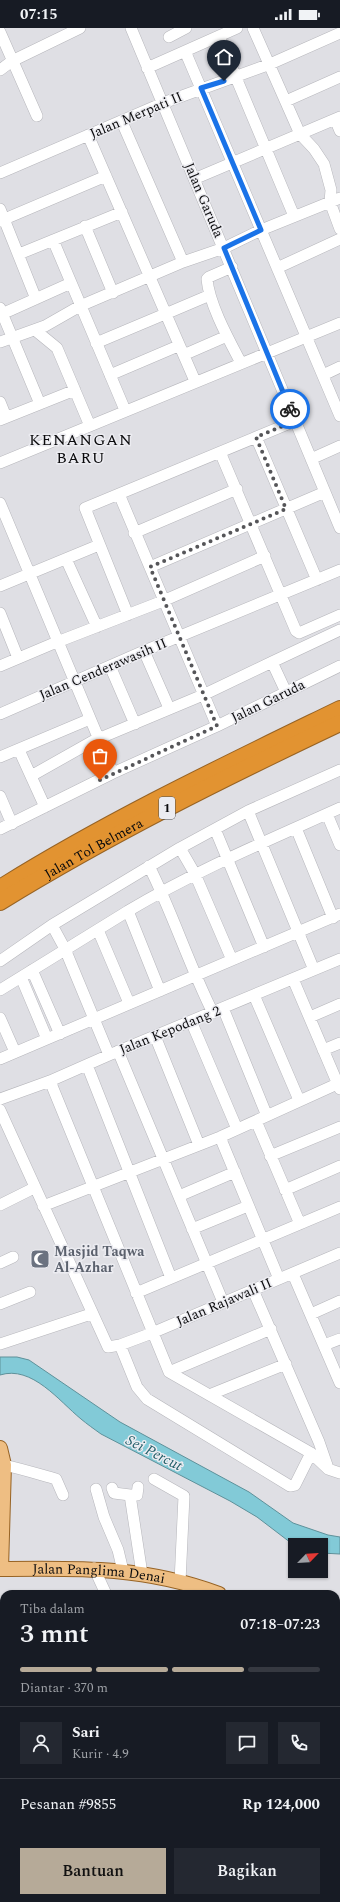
<!DOCTYPE html>
<html lang="id">
<meta charset="utf-8">
<style>
body{margin:0;font-family:Spectral,serif;background:#242831;color:#f1f3f6;height:100vh;display:flex;flex-direction:column;font-size:15px;white-space:nowrap}
*{box-sizing:border-box;margin:0}
p{font-size:13px;color:#9ea1a6}
.icon{flex:none;width:22px;height:22px;fill:none;stroke:currentColor;stroke-width:2;stroke-linecap:round;stroke-linejoin:round}
.map{position:relative;flex:1;overflow:hidden}
.drawer{position:absolute;left:0px;top:1562px;width:340px;height:312px;display:flex;flex-direction:column;background:#171b24;border-radius:12px 12px 0 0;box-shadow:0 1px 3px #0004}
.drawer>*{flex:none}
.needle{width:26px;rotate:65deg}
.buttons{position:absolute;left:288px;top:1510px;display:grid;gap:8px}
.buttons a{display:grid;place-items:center;width:40px;height:40px;border-radius:0px;background:#171b24;box-shadow:0 1px 3px #0004;font-size:20px}
.pin{position:absolute;display:grid;place-items:center;width:34px;height:34px;color:#fff;margin:-41px -17px;border-radius:50% 50% 50% 0;rotate:-45deg;box-shadow:0 0 4px #0007}
.pin .icon{rotate:45deg}
.courier{position:absolute;display:grid;place-items:center;width:40px;height:40px;margin:-20px;border:3px solid #1a73e8;border-radius:50%;background:#fff;color:#222;box-shadow:0 1px 5px #0007}
.head em{font-style:normal;font-weight:600}
.head div{display:flex;flex-direction:column-reverse}
.head{display:flex;align-items:center;justify-content:space-between;height:68px;padding:0 20px}
h1{font-size:26px;font-weight:600;line-height:30px}
.bar{display:grid;grid-template-columns:repeat(4,1fr);gap:6px 4px;align-content:center;height:48px;padding:0 20px}
.bar i{height:5px;border-radius:3px;background:#363941}
.bar .on{background:#b6aa98}
.bar p{grid-column:span 4}
.line{display:flex;align-items:center;gap:10px;padding:0 20px;border-top:1px solid #363941}
.line div{flex:1}
.round{display:grid;place-items:center;flex:none;width:42px;height:42px;border-radius:0px;background:#242831}
.action{display:flex;gap:8px;margin-top:auto;padding:8px 20px}
.action a{flex:1;height:46px;border-radius:0px;background:#b6aa98;color:#111;font-size:16px;font-weight:600;line-height:46px;text-align:center}
.action a+a{background:#242831;color:#f1f3f6}
.status{display:flex;justify-content:space-between;align-items:center;height:28px;padding:0 20px;background:#171b24;direction:ltr}
.status svg{height:11px;fill:currentColor}
.map>svg:first-child{display:block}
</style>
<div class="status"><b>07:15</b><svg viewBox="0 0 49 12"><path d="M0 12V9h3v3zM5 12V6h3v6zM10 12V3h3v9zM15 12V0h3v12zM26 1h20v11H26zM47 4h2v5h-2z"/></svg></div>
<div class="map">
<svg width="340" height="1874" viewBox="0 0 340 1874">
<rect width="100%" height="100%" fill="#dfdfe4"/>
<path fill="#82cad7" stroke="#5e919a" d="M0 1329H17L29 1332 120 1394 249 1464 293 1495 328 1507 340 1509V1526L321 1525V1517L295 1518 257 1489 230 1473 101 1406C94 1401 87 1396 81 1391 59 1373 32 1337 0 1347Z"/>
<g fill="none" stroke-linecap="round" stroke-linejoin="round">
<g stroke="#b6b6bb" stroke-width="12">
<path id="minor" d="M131 0 340 500
M253 0 300 106 314 121 324 136 331 162 330 174 340 201
M0 4 37 88
M169 9 186 0
M219 9 294 188
M185 23 340 388
M147 40 237 0
M0 42 12 33 80 0
M286 73 340 49
M335 91 340 103
M122 94 183 234
M88 107 195 353
M0 145 163 75 270 36 340 5
M194 151 340 89
M0 181 36 271
M0 193 106 148
M85 198 113 265
M53 212 125 382
M19 226 122 184
M232 239 209 249 207 251C209 276 229 312 241 335
M277 240 340 211
M0 280 40 376 0 392
M170 284 210 267
M2 286 71 255
M35 302 57 320 90 398
M0 314 45 298 80 278 183 234 224 220 261 202 340 170
M96 315 165 286
M188 325 227 308
M110 347 178 318
M323 347 340 339
M0 374 6 389
M40 376 75 362
M256 409 317 552
M220 424 296 603 299 605 340 587
M311 431 340 418
M0 435 340 295
M119 466 217 698
M0 475 113 745
M134 505 237 461
M66 531 97 599
M150 539 325 464
M0 558 99 517
M0 585 18 630
M128 587 85 480 295 393
M144 623 169 680
M272 634 340 602
M0 638 52 616 163 573 265 528
M110 638 135 696
M0 686 144 623 340 542
M19 722 45 779
M0 729 90 691
M31 748 93 713 203 667 272 634 286 664
M0 768 12 796
M248 783 314 942
M327 786 340 817
M296 800 333 890
M0 801 113 745 217 698 340 638
M215 801 264 919
M180 820 195 846 232 932
M149 838C173 886 189 937 213 985
M52 897 65 921 109 1027
M98 902 129 975
M0 933 52 897 180 820 248 783 340 742
M32 942 60 1006
M21 949 47 1011
M293 951 340 1061
M0 962 128 883
M160 963 128 883C195 843 269 812 340 780
M254 967 299 1072
M223 980 267 1088
M310 989 340 976
M0 990 15 1024
M191 993 237 1101
M155 1008 199 1117
M323 1022 340 1015
M118 1023 223 1274
M0 1031 340 886
M87 1037 171 1250
M50 1053 169 1344 311 1425 328 1441 340 1445
M0 1071 50 1053 109 1027 340 931
M0 1082 108 1319 120 1317 152 1305 340 1225
M256 1093 300 1196
M220 1109 279 1251
M270 1128 340 1099
M285 1162 340 1138
M179 1168 235 1144
M0 1177 34 1160
M43 1178 220 1109 337 1056
M192 1201 248 1178
M0 1235 13 1229
M293 1246 340 1355
M253 1262 319 1414 328 1440
M136 1265 340 1179
M0 1276 30 1264
M311 1286 340 1273
M0 1316 91 1286
M120 1317 137 1359 147 1371 290 1458 295 1457 311 1425
M324 1317 340 1311
M169 1344 271 1301
M209 1367 286 1336
M4 1437C22 1441 38 1446 56 1451L63 1467
M154 1451 184 1468 180 1554
M138 1459 137 1467H130L142 1546
M112 1460 114 1465 130 1467
M96 1461 104 1489 118 1522 123 1543
M94 1540 106 1566
M336 1579V1578
M0 1599H4
M0 1654 4 1663
M0 1697 4 1696
M336 1773 340 1781
M0 1778 4 1776
M336 1812 340 1810
M336 1830 340 1839
M0 1861 4 1859
M143 1870 145 1874
M248 1870 249 1874
M110 1874 119 1870
M215 1874 224 1870"/>
</g>
<g stroke="#976324" stroke-width="16">
<g id="major">
<path d="M0 1420 4 1437 1 1541"/>
<path id="s1" d="M0 1541C78 1540 144 1538 219 1566"/>
<path d="M336 1613 340 1614"/>
</g>
</g>
<g stroke="#976324" stroke-width="18">
<g id="highway">
<path d="M0 860C109 792 225 737 340 681"/>
<path id="s2" d="M0 874C109 807 224 750 340 695"/>
</g>
</g>
<use href="#minor" stroke="#fff" stroke-width="11"/>
<use href="#major" stroke="#eebe83" stroke-width="14"/>
<use href="#highway" stroke="#e29331" stroke-width="16"/>
</g>
<g fill="none" stroke-linecap="round" stroke-linejoin="round">
<path stroke="#555558" stroke-width="4" stroke-dasharray="0 7.2" d="M100 752 217 698 150 539 286 481 256 409 295 393 290 381"/>
<path stroke="#1a73e8" stroke-width="5" d="M224 53 201 60 261 202 224 220 290 381"/>
</g>
<defs>
<g id="mosque-square" transform="scale(1)"><rect x="-9" y="-9" width="18" height="18" rx="4" fill="#6b7280" stroke="#ececf1"/><path d="M3.5-4.9A6 6 0 1 0 3.5 4.9A5 5 0 1 1 3.5-4.9Z" fill="#fff"/></g>
</defs>
<g fill-rule="evenodd">
<use href="#mosque-square" x="40" y="1231"/>
</g>
<g text-anchor="middle" dominant-baseline="central" stroke-width="3" stroke-linejoin="round" paint-order="stroke">
<rect fill="#ececf1" stroke="#4e4e51" stroke-width="1" x="159" y="769" width="16" height="22" rx="3"/>
<g font-size="13" font-weight="bold" fill="#0b0b0d">
<text x="167" y="780">1</text>
</g>
<g font-size="14" fill="#0b0b0d" stroke="#ececf1">
<text transform="translate(136 87) rotate(-23)">Jalan Merpati II</text>
<text transform="translate(204 172) rotate(67)">Jalan Garuda</text>
<text transform="translate(103 641) rotate(-23)">Jalan Cenderawasih II</text>
<text transform="translate(268 673) rotate(-26)">Jalan Garuda</text>
<text stroke="none"><textPath href="#s2" startOffset="108">Jalan Tol Belmera</textPath></text>
<text transform="translate(170 1002) rotate(-22)">Jalan Kepodang 2</text>
<text transform="translate(224 1274) rotate(-23)">Jalan Rajawali II</text>
<text stroke="none"><textPath href="#s1" startOffset="99">Jalan Panglima Denai</textPath></text>
</g>
<g font-size="14" font-weight="bold" fill="#5b616d" stroke="#ececf1" text-anchor="start">
<text x="54" y="1223">Masjid Taqwa<tspan x="54" dy="16">Al-Azhar</tspan></text>
</g>
<g font-size="15" font-style="italic" fill="#235f69" stroke="#ececf1">
<text transform="translate(154 1425) rotate(27)">Sei Percut</text>
</g>
<g font-size="16" letter-spacing="1" fill="#0b0b0d" stroke="#ececf1">
<text x="81" y="412">KENANGAN<tspan x="81" dy="18">BARU</tspan></text>
</g>
</g>
</svg>
<div class="buttons">
<a><svg class="needle" viewBox="-14 -14 28 28"><path d="M0-13l5 13h-10z" fill="#e53935"/><path d="M0 13l5-13h-10z" fill="#9ea1a6"/></svg></a>
</div>
<div class="pin" style="left:100px;top:752px;background:#ea580c"><svg class="icon" aria-label="bag" viewBox="0 0 24 24"><path d="M5 8h14l-1 12H6zM9 8a3 3 0 0 1 6 0"/></svg></div>
<div class="pin" style="left:224px;top:53px;background:#1f2937"><svg class="icon" aria-label="home" viewBox="0 0 24 24"><path d="M3 11l9-7 9 7M6 9v11h12V9"/></svg></div>
<div class="courier" style="left:290px;top:381px"><svg class="icon" aria-label="bike" viewBox="0 0 24 24"><circle cx="6" cy="16" r="4"/><circle cx="18" cy="16" r="4"/><path d="M6 16l4-8h5l3 8M10 8l3 8H6M13 5h3"/></svg></div>
<section class="drawer">
<div class="head"><div><h1>3 mnt</h1><p>Tiba dalam</p></div><em>07:18–07:23</em></div>
<div class="bar"><i class="on"></i><i class="on"></i><i class="on"></i><i></i><p>Diantar · 370 m</p></div>
<div class="line" style="height:72px"><a class="round"><svg class="icon" aria-label="person" viewBox="0 0 24 24"><circle cx="12" cy="8" r="4"/><path d="M4 21q1-7 8-7t8 7"/></svg></a><div><b>Sari</b><p>Kurir · 4.9</p></div><a class="round"><svg class="icon" aria-label="chat" viewBox="0 0 24 24"><path d="M4 5h16v11H9l-5 4z"/></svg></a><a class="round"><svg class="icon" aria-label="phone" viewBox="0 0 24 24"><path d="M5 4h4l2 5-3 2q2 4 5 5l2-3 5 2v4C11 20 4 13 5 4z"/></svg></a></div>
<div class="line" style="height:52px"><div>Pesanan #9855</div><b>Rp 124,000</b></div>
<div class="action"><a>Bantuan</a><a>Bagikan</a></div>
</section>
</div>
